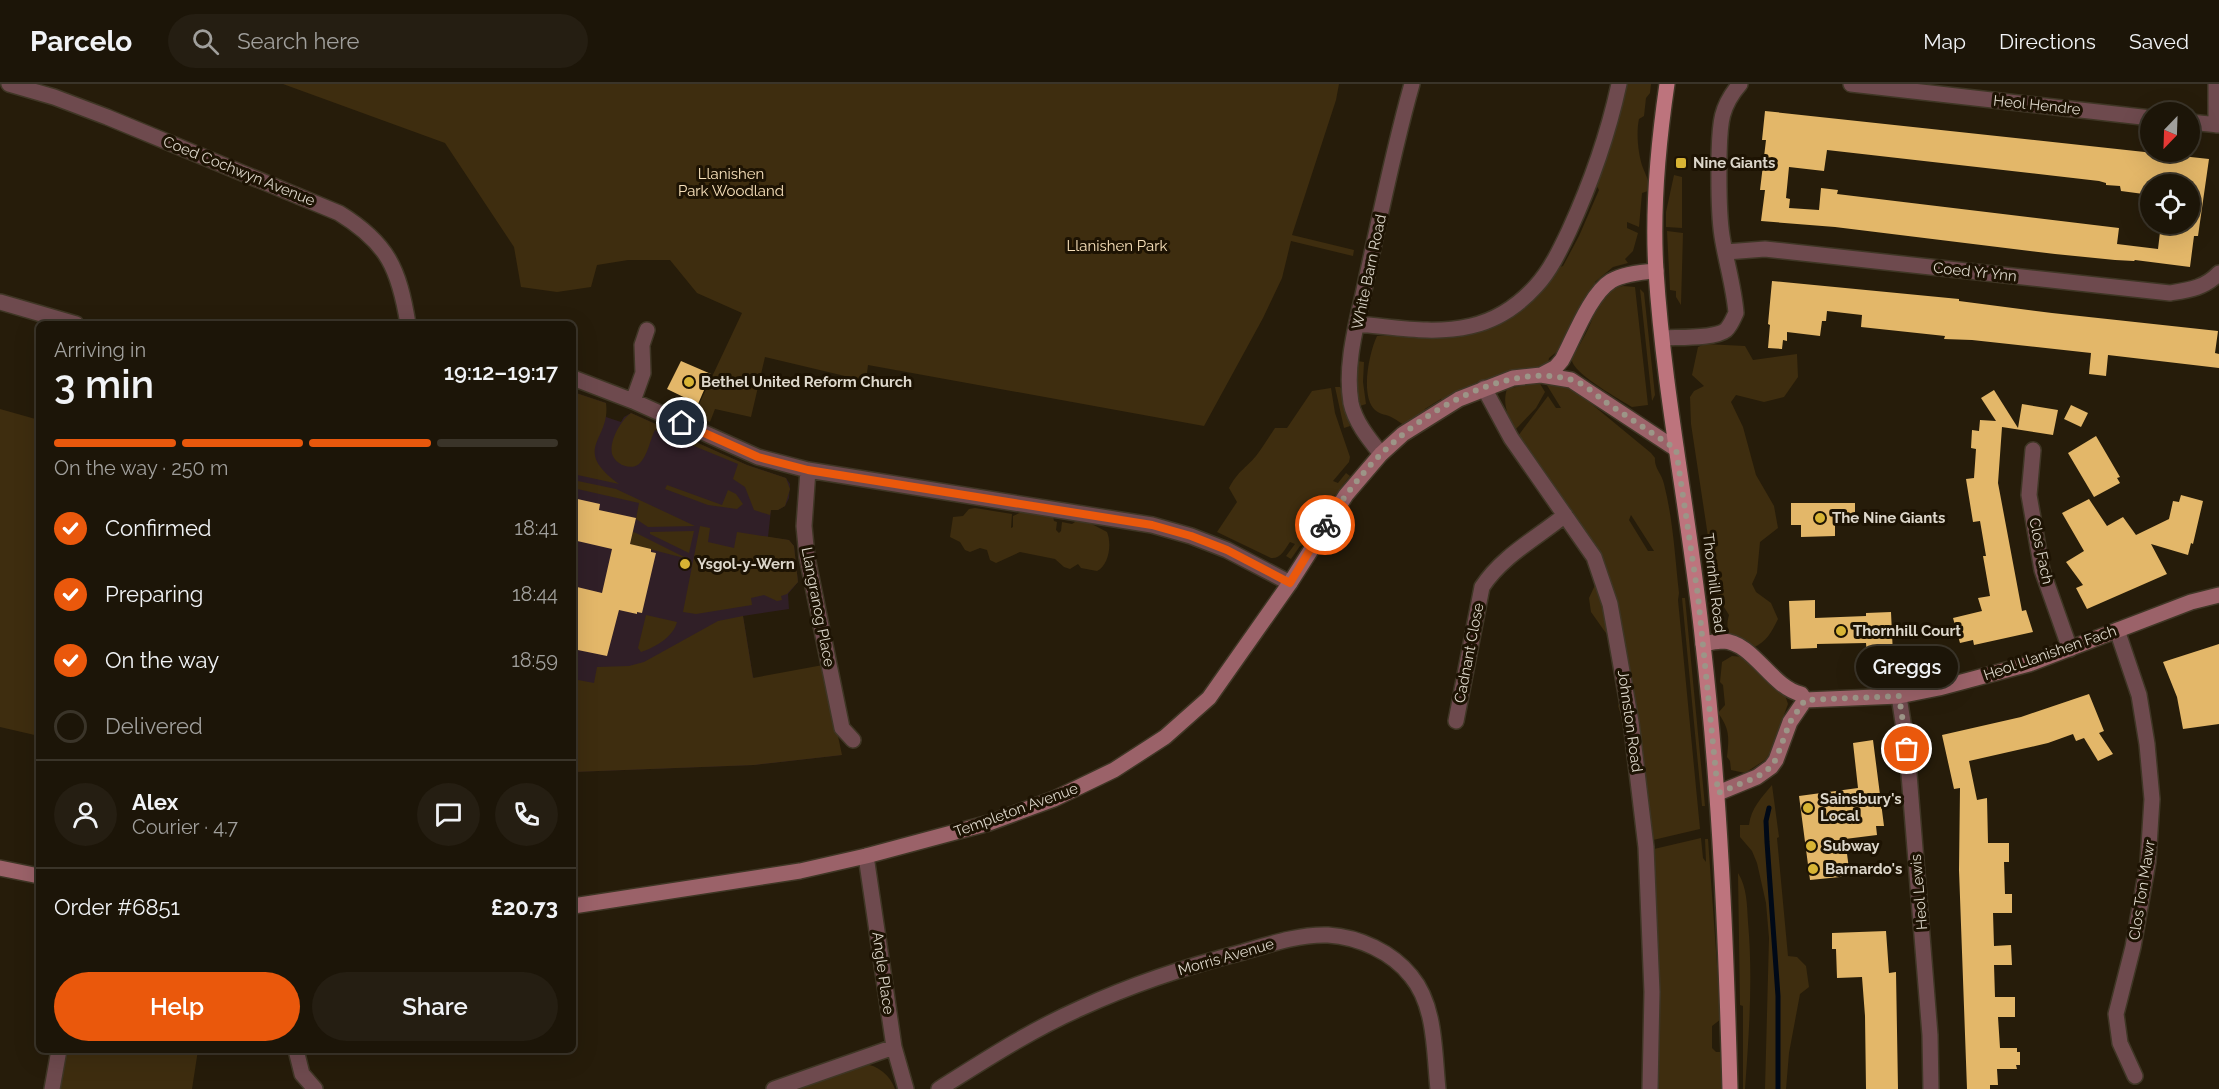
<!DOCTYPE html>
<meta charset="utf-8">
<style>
body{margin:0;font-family:Raleway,sans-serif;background:#251e12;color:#f1f3f6;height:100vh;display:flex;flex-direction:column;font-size:22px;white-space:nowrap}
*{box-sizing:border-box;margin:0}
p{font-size:20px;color:#a09f9c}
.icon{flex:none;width:33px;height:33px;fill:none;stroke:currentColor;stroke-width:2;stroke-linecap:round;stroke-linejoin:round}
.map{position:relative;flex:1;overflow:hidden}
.sheet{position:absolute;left:36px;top:237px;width:540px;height:732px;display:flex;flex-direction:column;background:#1c1508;border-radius:9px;box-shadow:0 6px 24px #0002,0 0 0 2px #3a3429}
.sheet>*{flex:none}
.needle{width:39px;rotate:203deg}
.tools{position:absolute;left:2140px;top:18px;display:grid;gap:12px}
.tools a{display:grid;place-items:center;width:60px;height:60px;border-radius:50%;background:#1c1508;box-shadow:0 6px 24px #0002,0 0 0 2px #3a3429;font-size:30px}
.pin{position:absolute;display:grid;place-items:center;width:51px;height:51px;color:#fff;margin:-26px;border:3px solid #fff;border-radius:50%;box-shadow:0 2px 6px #0007}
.courier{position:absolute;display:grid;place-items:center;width:60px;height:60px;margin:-30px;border:4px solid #ea580c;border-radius:50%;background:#fff;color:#222;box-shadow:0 2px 8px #0007}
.bubble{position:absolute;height:42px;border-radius:21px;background:#1c1508;box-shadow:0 6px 24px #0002,0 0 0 2px #3a3429;font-size:20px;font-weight:600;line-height:42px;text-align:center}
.summary em{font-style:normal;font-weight:600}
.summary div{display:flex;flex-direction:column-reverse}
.summary{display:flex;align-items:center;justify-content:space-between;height:102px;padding:0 18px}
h1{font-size:39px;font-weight:600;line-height:45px}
.bar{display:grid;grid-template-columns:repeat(4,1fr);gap:9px 6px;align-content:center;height:72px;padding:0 18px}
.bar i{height:8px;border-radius:4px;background:#3a3429}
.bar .on{background:#ea580c}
.bar p{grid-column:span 4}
.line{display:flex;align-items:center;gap:15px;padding:0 18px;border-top:2px solid #3a3429}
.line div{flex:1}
.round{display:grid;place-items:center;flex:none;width:63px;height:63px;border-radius:32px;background:#251e12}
ol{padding:0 18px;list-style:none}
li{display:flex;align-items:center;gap:18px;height:66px}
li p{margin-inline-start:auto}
li .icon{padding:6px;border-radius:50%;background:#ea580c;color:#fff;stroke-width:4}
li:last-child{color:#a09f9c}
li i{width:33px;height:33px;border:3px solid #3a3429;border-radius:50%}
.primary-button{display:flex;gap:12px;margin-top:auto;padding:12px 18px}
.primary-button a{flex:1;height:69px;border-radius:36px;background:#ea580c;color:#fff;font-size:24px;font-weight:600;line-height:69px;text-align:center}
.primary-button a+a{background:#251e12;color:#f1f3f6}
header{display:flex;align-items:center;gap:36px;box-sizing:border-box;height:84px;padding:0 30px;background:#1c1508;border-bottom:2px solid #3a3429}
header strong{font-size:28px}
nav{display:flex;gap:33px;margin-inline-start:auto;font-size:21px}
.search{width:420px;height:54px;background:#251e12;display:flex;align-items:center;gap:15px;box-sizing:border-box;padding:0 21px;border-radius:33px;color:#a09f9c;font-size:22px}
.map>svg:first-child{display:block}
</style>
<header>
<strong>Parcelo</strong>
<div class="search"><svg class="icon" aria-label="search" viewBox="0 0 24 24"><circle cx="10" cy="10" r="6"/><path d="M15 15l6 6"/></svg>Search here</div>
<nav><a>Map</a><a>Directions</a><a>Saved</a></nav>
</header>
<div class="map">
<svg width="2219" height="1005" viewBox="0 0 2219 1005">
<rect width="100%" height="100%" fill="#261c0a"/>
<path fill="#301f27" d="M573 308 606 319V333L621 338 624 333 631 329 747 381 786 394 790 400 789 414 785 422 778 426H771L768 453 789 456 794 462 798 498 788 510 789 525 743 532 753 593 842 671 754 681 573 688Z"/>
<path fill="#3e2d0f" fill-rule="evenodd" d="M283 0H1339L1336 16 1292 151 1354 166 1353 172 1291 157 1282 194 1263 234 1204 342 868 281 866 297 765 273 751 333 715 325 710 338 694 331 742 229 697 209 670 176H628L597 181 591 203 557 208 521 203 514 163 445 59Z
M1615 0H1651L1650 9 1646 14 1644 32 1639 35C1636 49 1638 70 1643 84 1646 92 1650 97 1648 107L1642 109 1639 143 1627 138V144L1638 149 1633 167 1625 175 1628 179 1613 183 1595 198 1597 203 1594 207H1590L1559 266 1549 274 1548 280 1541 291 1483 300 1480 297 1465 304 1462 309 1447 316 1441 315 1425 325 1422 334 1405 342C1401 339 1397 336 1393 334 1387 330 1380 331 1375 326 1360 312 1369 269 1377 252L1390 251 1427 254 1476 247 1555 184 1563 182 1579 152 1599 106 1594 97Z
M1674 91 1682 93V144L1666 143V128Z
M1667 147 1683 149 1681 221 1676 213V207L1670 206Z
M1623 202 1635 203 1648 321 1632 323C1621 316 1570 288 1572 275 1573 270 1577 266 1579 262 1587 248 1596 231 1597 215L1615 204Z
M1640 205 1644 209 1655 311 1652 317Z
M1705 260 1745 262 1753 276 1797 270 1798 293 1784 313 1764 318 1736 311 1731 318 1743 343 1756 391 1774 422 1778 444 1760 458 1757 489 1752 500 1756 508 1771 519 1778 535C1771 549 1767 557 1753 564 1735 558 1723 552 1729 531L1717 512 1691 340 1690 313 1694 307 1704 302 1692 291 1698 263Z
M1357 277 1364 278 1363 298 1366 320 1360 322 1356 301Z
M1539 298 1545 308 1536 324 1515 346C1508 332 1502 320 1507 305Z
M1545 298 1567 301 1577 308 1651 369 1655 374C1654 384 1662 390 1664 400 1673 435 1675 473 1679 509L1678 516 1700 745 1653 756 1648 716 1644 713 1629 682 1625 660 1626 645 1618 622 1623 611 1608 552 1591 528 1589 514 1596 499 1607 489 1518 352 1548 312 1556 324H1561ZM1631 431 1654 467H1648L1629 436Z
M1335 303H1340L1342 306 1350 342 1344 344Z
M1331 304 1335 329 1350 373 1349 378 1333 397 1338 399 1346 389 1350 392 1342 402 1340 409 1335 411C1331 417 1324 424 1321 431 1315 443 1319 458 1300 462L1291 475 1286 472 1295 460 1290 458C1285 465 1281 475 1271 474L1217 448 1237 418 1229 404C1238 387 1245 385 1256 372 1263 363 1269 353 1275 344H1287L1312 307Z
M573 308 606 319C611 357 570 364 619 400L573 390Z
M0 325 39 336V652L0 643Z
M631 329 747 381 786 394 790 405 785 422 778 426H771L770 431 754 426 745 403 733 395 738 380 655 346C650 355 648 372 639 380 630 387 615 380 612 370 609 357 621 336 631 329Z
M573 396 616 405 695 442 648 443 636 435 639 419 573 404Z
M667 401 722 421 728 406 736 410 743 420 737 425 708 421 665 405Z
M975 424 1012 430 1011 444 1013 443V432L1026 426 1053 432 1054 437 1057 438 1056 446 1059 449 1061 447 1062 438 1072 440 1078 436 1088 438 1107 448C1112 460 1109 481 1097 487L1081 484 1078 480 1070 485 1064 483 1055 475 1020 468 996 479 990 476 987 466 980 464 970 468 965 466 960 458 950 453 953 433 963 432 969 425Z
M700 442 710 444 708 458 734 464 737 448 789 456 794 462 798 498 787 510 781 512 782 516 777 517 764 511 751 514 752 521 696 530 683 528Z
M694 447 689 469 650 450V448Z
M633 448 636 449 688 475 630 460Z
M1682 514H1685L1705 722H1702Z
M646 531 677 538C673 553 656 563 641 568L638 564Z
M743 532 753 594 823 581 842 671 754 681 573 688V595L594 599 597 583 629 582 644 578 718 537Z
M1732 572 1744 573 1784 608 1788 620 1770 669 1765 676 1745 689 1731 686 1730 677 1727 673C1729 654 1730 645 1718 629L1725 621 1723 601 1720 598 1722 578Z
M1772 701 1779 753 1777 754 1788 872 1797 873 1806 882 1809 903 1800 910 1789 969 1786 1005H1765L1769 854 1766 819 1757 779 1752 767 1740 753V741H1749C1751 724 1762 713 1772 701Z
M1701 754 1703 774 1706 778 1705 755H1708L1719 909 1723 916 1721 935 1712 942V964L1716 968H1721V1005H1652L1654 765Z
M1738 789C1747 803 1747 821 1748 838 1753 894 1749 950 1745 1005H1743V922L1740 921Z
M65 966H198L192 1005H58Z
M863 980C878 981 890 991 895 1005H790Z"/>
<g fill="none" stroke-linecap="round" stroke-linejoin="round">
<path stroke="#000917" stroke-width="5" d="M1769 724 1766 737 1767 758 1778 912V1005"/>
</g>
<path fill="#e3b769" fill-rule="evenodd" d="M1765 27 2209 75 2198 152H2194L2190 183 2135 176 2134 177 2115 176 2055 170 1835 143 1761 137 1765 106H1760L1766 56H1762ZM1827 66 2099 97 2106 99V101L2120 102 2121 107 2151 111V100H2190V143L2161 140 2158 165 2117 160 2119 144 1837 110 1838 106 1821 104 1819 126 1789 124 1790 115 1786 114 1789 83 1824 87Z
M1772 197 1959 215V217L2052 229 2218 247 2215 269 2219 270V284L2108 271 2106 292 2089 290 2091 269 1972 256 1944 255 1945 252 1861 243 1862 231 1827 227 1826 237H1822L1820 252 1787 248V257L1783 256 1782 265 1768 264 1770 241 1768 240Z
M681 277 711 290 698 320 667 305Z
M1994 306 2018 344 2022 320 2058 326 2053 351 2002 343 1998 399 2022 527 2026 526 2033 548 1974 561 1973 556 1960 559 1953 534 1982 527 1978 514 1990 512 1983 472H1986L1980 437 1973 438 1966 395 1974 394 1976 365 1971 364 1972 346 1979 347 1980 336 1996 337 1981 314Z
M2071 321 2088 329 2081 343 2064 335Z
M2096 352 2120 393 2117 394 2120 399 2094 413 2068 369Z
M2181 411 2203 417 2193 460 2191 459 2188 471 2151 460 2167 490 2087 525 2076 504 2083 501 2066 478 2084 467 2062 429 2089 415 2107 442 2123 433 2136 451 2169 435 2173 417 2179 418Z
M573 414 600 420 599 426 636 434 630 460 651 465V468L656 469 642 529 637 528V530L619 526 607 572 573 565V502L602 509 612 465 573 456Z
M1791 419H1855V439H1835V452L1801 453V441H1791Z
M1815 516V534L1866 532V529L1891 528 1893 571 1867 572 1866 559 1817 560V564L1791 565 1789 517Z
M2219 560V640L2183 645 2177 613 2163 578Z
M2089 610 2104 647 2099 649 2113 670 2098 677 2084 654 2076 657 2073 650 2048 659 1969 677 1977 716 1987 714 1988 759H2009V778H2004L2005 810H2012V829H1993L1994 862 2011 861 2012 881H1994L1995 913H2015V933H1998L2000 964H2017V968H2020V981H2016L2017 985H1997L1998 1001H1990V1005H1967L1959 786 1960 704 1954 705 1942 651 2021 633Z
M1873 656 1884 742H1876L1877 751 1845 755 1850 792 1810 796 1799 712 1858 704 1853 659Z
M1886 847 1889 889 1896 888 1898 1005H1866L1865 932 1862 893 1837 894 1836 865H1832V849Z"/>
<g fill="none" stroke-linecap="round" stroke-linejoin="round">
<g stroke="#3f3625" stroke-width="18">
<path id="street" d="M9 0 54 13 107 33 339 129C388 159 399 185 408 240
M1851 0 2151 34
M2216 0V41
M2190 38 2219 41
M1726 168 1765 165 2170 209C2189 206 2205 204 2219 189
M0 218 76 240
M1357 240C1396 243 1432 251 1471 242 1497 236 1518 222 1536 202 1550 187 1560 166 1569 147 1591 99 1608 51 1619 0
M1663 254C1677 253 1715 255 1726 246 1731 241 1733 235 1736 229 1734 203 1726 178 1722 152 1718 126 1719 99 1719 73 1720 42 1719 24 1740 0
M573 294 633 317 758 373 808 386 1152 441 1191 452 1227 466 1290 499
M1484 304 1511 354 1594 473 1610 520 1631 638 1646 763 1652 908 1650 1005
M633 317 643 289 642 261 647 246
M2033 366 2029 411 2042 486 2070 565
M1381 370C1369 355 1355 338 1351 319 1344 277 1359 233 1367 192 1381 128 1394 63 1412 0
M808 386 804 442 807 473 842 644 853 656
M2117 546 2139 611 2147 660 2152 715 2148 778 2133 863 2116 930 2120 959 2135 992
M1899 612 1907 665 1930 951 1931 1005
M1456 637 1482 503C1502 472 1537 454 1565 431
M866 772 894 963 906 1005
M296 966 302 990 315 1005
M52 1005 59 966
M774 1005 894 963
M939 1005C985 976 1031 946 1081 924 1133 900 1188 882 1243 868 1270 860 1300 850 1328 851 1359 853 1392 868 1411 892 1436 922 1434 968 1438 1005"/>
</g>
<g stroke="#3f3625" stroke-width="18">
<path id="secondary" d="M1541 291 1556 283 1562 276C1574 254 1590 210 1611 197 1623 190 1641 188 1656 187
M1703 560C1710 559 1716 557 1723 557 1753 558 1771 603 1801 610L1805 616 1899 612 1939 604 2029 580 2191 518 2219 511
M1718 709 1757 693 1771 683 1776 676 1790 638 1805 616
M0 784 39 792
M573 822 800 787 866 772 989 739 1054 715 1114 686 1165 653 1209 614 1290 499 1346 411 1381 370 1403 350 1459 315 1513 294 1541 291 1571 296 1676 365"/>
</g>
<g stroke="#3f3625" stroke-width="18">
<path id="primary" d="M1667 0C1658 61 1652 125 1656 187 1664 312 1690 435 1703 560 1720 708 1726 856 1730 1005"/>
</g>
<use href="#street" stroke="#6e4a4e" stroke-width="15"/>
<use href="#secondary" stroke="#9b6269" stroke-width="15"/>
<use href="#primary" stroke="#bd747d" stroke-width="15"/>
</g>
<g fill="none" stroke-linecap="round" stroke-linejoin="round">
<path stroke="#9c9587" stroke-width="6" stroke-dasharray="0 10.8" d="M1325 441C1342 416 1360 391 1381 370 1425 326 1506 279 1569 295 1582 298 1594 309 1604 317 1628 333 1652 349 1676 365L1698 512 1718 709 1757 693 1771 683 1776 675 1790 638 1805 616 1899 612 1907 665"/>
<path stroke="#ea580c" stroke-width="8" d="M682 339 758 373 808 386 1152 441 1191 452 1227 466 1290 499 1325 441"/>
</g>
<g fill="#d8b434" stroke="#1d1303" stroke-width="2">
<rect x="1675" y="73" width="12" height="12" rx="3"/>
<circle cx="689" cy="298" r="6"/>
<circle cx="1820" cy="434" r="6"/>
<circle cx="685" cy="480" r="6"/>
<circle cx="1841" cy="547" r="6"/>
<circle cx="1808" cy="724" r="6"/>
<circle cx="1811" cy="762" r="6"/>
<circle cx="1813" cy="785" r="6"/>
</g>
<g text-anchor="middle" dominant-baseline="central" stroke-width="6" stroke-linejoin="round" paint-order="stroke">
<g font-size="15" fill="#dcd6ca" stroke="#1d1303">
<text transform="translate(2037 21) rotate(6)">Heol Hendre</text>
<text transform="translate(239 87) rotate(22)">Coed Cochwyn Avenue</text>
<text transform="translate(1369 188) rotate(-78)">White Barn Road</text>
<text transform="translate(1975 188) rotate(6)">Coed Yr Ynn</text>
<text transform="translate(2041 467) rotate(78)">Clos Fach</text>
<text transform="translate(1714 499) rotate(83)">Thornhill Road</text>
<text transform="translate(818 523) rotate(79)">Llangranog Place</text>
<text transform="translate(1469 569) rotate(-79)">Cadnant Close</text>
<text transform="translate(2050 569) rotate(-19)">Heol Llanishen Fach</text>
<text transform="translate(1630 637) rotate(82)">Johnston Road</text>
<text transform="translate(1016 726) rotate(-20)">Templeton Avenue</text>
<text transform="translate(2142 806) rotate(-81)">Clos Ton Mawr</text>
<text transform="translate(1919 808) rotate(-95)">Heol Lewis</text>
<text transform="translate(1226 873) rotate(-16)">Morris Avenue</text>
<text transform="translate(883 889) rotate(82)">Angle Place</text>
</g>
<g font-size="15" font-weight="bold" fill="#dcd6ca" stroke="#1d1303" text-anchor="start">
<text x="1693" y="79">Nine Giants</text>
<text x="701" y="298">Bethel United Reform Church</text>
<text x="1832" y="434">The Nine Giants</text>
<text x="697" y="480">Ysgol-y-Wern</text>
<text x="1853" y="547">Thornhill Court</text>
<text x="1820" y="715">Sainsbury's<tspan x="1820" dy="17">Local</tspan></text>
<text x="1823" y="762">Subway</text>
<text x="1825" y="785">Barnardo's</text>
</g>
<g font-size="15" fill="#f7e0ba" stroke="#1d1303">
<text x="731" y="90">Llanishen<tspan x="731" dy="17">Park Woodland</tspan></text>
<text x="1117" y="162">Llanishen Park</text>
</g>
</g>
</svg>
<div class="tools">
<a><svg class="needle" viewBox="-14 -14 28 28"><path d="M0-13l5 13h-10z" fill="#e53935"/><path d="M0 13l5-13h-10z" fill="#a09f9c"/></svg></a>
<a><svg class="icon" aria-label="locate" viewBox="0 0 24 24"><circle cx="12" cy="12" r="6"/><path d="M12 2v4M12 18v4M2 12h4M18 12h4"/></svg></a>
</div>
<div class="pin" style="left:1907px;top:665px;background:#ea580c"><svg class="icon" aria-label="bag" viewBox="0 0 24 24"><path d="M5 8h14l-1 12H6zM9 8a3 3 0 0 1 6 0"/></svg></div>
<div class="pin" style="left:682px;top:339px;background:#1f2937"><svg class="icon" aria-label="home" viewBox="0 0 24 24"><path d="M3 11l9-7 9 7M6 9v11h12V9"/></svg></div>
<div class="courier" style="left:1325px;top:441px"><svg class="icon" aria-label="bike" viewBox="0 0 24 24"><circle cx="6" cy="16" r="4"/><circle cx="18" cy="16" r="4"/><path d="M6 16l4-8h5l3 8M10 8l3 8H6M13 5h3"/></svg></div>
<div class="bubble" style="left:1856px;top:562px;width:102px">Greggs</div>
<section class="sheet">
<div class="summary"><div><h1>3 min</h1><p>Arriving in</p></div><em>19:12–19:17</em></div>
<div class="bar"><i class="on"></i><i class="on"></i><i class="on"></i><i></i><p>On the way · 250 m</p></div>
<ol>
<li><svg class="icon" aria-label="check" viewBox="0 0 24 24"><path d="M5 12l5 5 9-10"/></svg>Confirmed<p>18:41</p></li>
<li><svg class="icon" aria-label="check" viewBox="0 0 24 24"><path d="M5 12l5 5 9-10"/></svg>Preparing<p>18:44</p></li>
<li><svg class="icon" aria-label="check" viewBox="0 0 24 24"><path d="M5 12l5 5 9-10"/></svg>On the way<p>18:59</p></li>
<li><i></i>Delivered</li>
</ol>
<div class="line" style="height:108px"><a class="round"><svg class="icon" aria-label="person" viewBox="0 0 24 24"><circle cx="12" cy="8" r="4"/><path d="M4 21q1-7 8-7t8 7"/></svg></a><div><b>Alex</b><p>Courier · 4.7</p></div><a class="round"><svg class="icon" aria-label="chat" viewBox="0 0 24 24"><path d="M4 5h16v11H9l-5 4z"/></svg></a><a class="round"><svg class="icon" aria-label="phone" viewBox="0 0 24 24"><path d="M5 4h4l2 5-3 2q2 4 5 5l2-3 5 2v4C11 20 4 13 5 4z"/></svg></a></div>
<div class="line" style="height:78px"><div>Order #6851</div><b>£20.73</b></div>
<div class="primary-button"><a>Help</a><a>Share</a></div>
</section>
</div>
